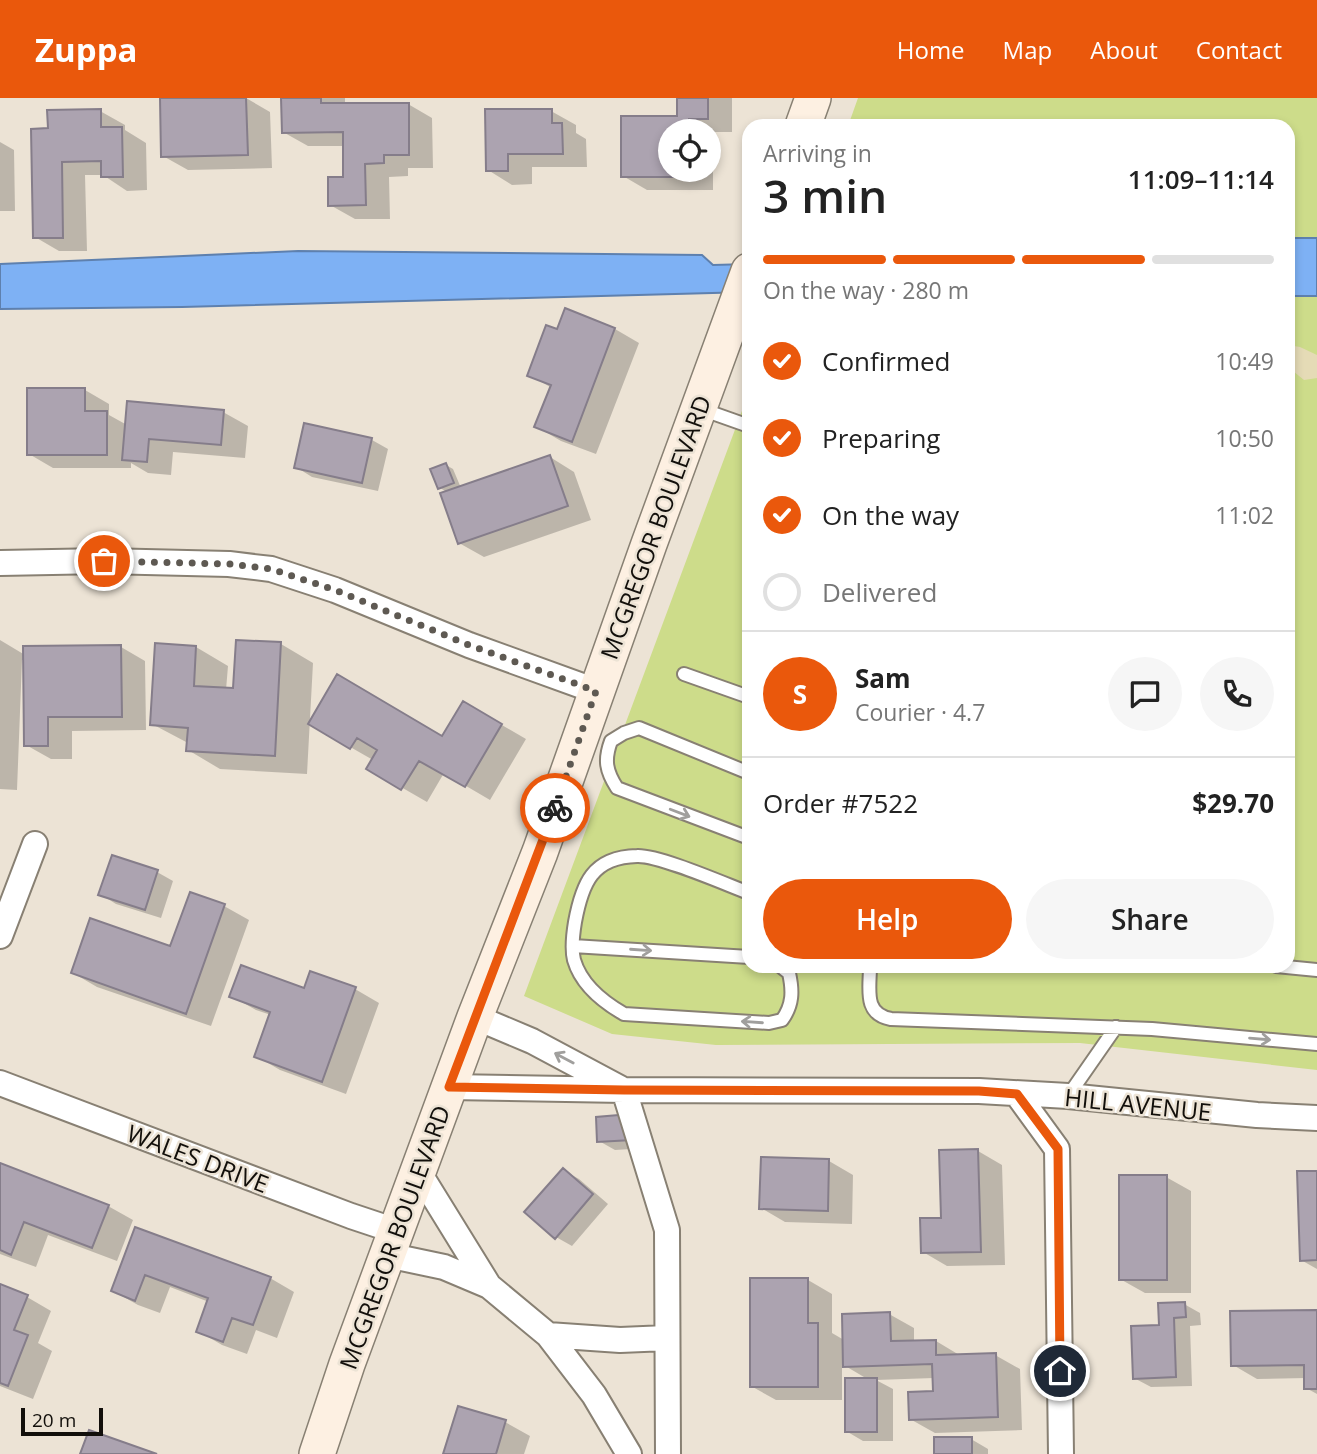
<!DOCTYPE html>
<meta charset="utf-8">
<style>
body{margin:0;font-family:"Open Sans",sans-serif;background:#f6f6f6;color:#222;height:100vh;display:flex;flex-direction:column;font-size:26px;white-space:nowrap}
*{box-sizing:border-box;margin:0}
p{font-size:23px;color:#767676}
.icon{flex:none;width:38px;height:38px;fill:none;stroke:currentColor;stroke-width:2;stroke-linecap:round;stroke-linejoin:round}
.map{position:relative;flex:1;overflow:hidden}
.drawer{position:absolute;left:742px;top:21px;width:553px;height:854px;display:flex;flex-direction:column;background:#fff;border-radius:21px;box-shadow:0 4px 10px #0003}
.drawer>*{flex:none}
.fabs{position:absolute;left:658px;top:21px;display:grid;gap:14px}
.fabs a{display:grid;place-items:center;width:63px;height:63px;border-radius:50%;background:#fff;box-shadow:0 4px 10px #0003;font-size:35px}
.scale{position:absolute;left:21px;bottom:18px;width:82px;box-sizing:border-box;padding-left:7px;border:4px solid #120f0b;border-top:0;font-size:19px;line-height:24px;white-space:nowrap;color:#120f0b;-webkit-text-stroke:5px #ece3d5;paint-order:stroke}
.pin{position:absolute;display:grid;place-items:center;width:60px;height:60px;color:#fff;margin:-30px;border:4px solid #fff;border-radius:50%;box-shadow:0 2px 7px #0007}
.courier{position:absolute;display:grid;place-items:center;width:70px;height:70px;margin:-35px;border:5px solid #ea580c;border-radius:50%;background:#fff;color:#222;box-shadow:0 2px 9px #0007}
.head em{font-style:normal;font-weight:600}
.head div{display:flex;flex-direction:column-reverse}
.head{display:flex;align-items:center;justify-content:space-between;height:119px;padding:0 21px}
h1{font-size:46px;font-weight:600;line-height:52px}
.bar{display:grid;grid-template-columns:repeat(4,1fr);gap:10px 7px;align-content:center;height:84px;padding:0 21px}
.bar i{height:9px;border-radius:5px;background:#e0e0e0}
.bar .on{background:#ea580c}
.bar p{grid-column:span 4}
.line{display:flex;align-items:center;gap:18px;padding:0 21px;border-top:2px solid #e0e0e0}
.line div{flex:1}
.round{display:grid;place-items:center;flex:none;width:74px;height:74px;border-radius:37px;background:#f6f6f6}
ol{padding:0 21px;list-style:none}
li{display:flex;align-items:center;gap:21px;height:77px}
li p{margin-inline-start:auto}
li .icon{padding:7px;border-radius:50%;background:#ea580c;color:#fff;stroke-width:4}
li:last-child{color:#767676}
li i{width:38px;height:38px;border:4px solid #e0e0e0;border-radius:50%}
.action{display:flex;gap:14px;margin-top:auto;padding:14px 21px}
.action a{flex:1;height:80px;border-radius:42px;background:#ea580c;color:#fff;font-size:28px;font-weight:600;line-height:80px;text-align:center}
.action a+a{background:#f6f6f6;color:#222}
header{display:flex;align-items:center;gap:42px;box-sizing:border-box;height:98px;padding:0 35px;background:#ea580c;color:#fff}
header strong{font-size:33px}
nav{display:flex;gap:38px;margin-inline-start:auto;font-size:24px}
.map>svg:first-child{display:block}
</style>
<header>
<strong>Zuppa</strong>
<nav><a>Home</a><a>Map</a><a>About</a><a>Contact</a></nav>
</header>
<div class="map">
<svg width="1317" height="1356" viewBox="0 0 1317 1356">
<rect width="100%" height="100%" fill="#ece3d5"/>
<path fill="#cddc8a" d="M858 0H1317V972L1080 945 716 947 612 936 524 898 749 294V868H1288V28H848Z"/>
<path fill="#e5dbb6" d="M1288 247 1300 249 1317 257V280L1304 282 1288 269Z"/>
<path fill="#7eb1f4" stroke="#5e80ae" stroke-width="2" d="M1288 140H1317V198H1288Z
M298 153 702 157 713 167 749 166V194L182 209 0 211V166Z"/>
<path fill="#0003" fill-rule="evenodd" d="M162 0H246L270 14 272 70 188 72 163 58Z
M283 0H345V7L408 6 432 20 433 70H408V78L389 79 390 121H355L330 107 345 80V48H308L283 34Z
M678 0H732V34H713V92H647L623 78 678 20ZM670 33H709V72H670Z
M100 13 125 27V32L146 45 147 92 127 93 103 77H85L87 153H59L35 139 50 32Z
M551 13 576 27V35L586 41 587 69H532V86L512 87 488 72Z
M0 44 14 52 15 113H0Z
M566 213 615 231 639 245 596 356 561 343 537 329 552 290 529 277 558 233Z
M85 292 109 306V317L127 327 223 314 248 328 245 360 173 354 171 377 148 375 131 365V370H53L29 356Z
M372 342 388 351 378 393 312 379 296 369Z
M550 359 574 374 591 422 484 459 459 445 447 394 440 390 446 367 453 371 461 390Z
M0 542 25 557 121 549 145 563 146 632 72 633V661H51L26 647 25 562H22L17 692 0 691Z
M281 546 313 565 307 676 220 671 188 652V645L152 626 196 549 228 568 226 592H235Z
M464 605 526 641 490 702 444 675 427 704 368 670 373 662 310 626 443 640Z
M157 774 173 783 161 820 116 806 100 796Z
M191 796 224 808 249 822 211 928 97 889 73 875 171 850Z
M355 891 379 905 346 996 280 972 256 958 271 917 256 912 231 898Z
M598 1020 647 1050 615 1052 599 1043Z
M978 1053 1002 1067 1005 1167 947 1168 923 1154Z
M829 1063 853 1077 852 1126 785 1124 761 1110Z
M0 1067 108 1108 133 1122 117 1163 48 1137 36 1169 0 1156Z
M563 1072 579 1081 608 1106 572 1148 556 1139Z
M1317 1075V1171L1301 1162Z
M1166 1079 1191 1093V1195H1145L1120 1181Z
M136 1131 270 1180 294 1194 277 1240 256 1232 247 1256 222 1247 198 1233 209 1204 170 1189 160 1215 138 1207 113 1193Z
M808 1182 832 1196V1235L844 1242 889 1216 914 1230V1244L936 1243 961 1258 995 1257 1020 1271 1022 1332 935 1335 910 1321 934 1294V1280L876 1282 893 1291V1343H863L846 1333 869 1282 842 1266V1302H776L751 1288Z
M0 1188 27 1199 51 1213 38 1245 52 1253 33 1301 0 1288Z
M1184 1206 1200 1215 1201 1227 1190 1228 1192 1288 1151 1289 1134 1280 1160 1229Z
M1317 1214V1296L1306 1290V1280L1257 1281 1233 1267Z
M505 1324 530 1338 524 1356H445Z
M971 1341 988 1351V1356H935Z"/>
<path fill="#aca3b0" stroke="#857d8a" stroke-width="2" d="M160 0H246L248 57 161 59Z
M281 0H321V5H409V57H384V65L365 66 366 107 328 108V79H343V34L282 35Z
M677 0H708V21H689V33H670V72H689V79H621V18H677Z
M101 11V29H122L123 79H101V63L62 64 63 140H33L31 31 48 30 47 12Z
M485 11H552V25H562L563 56H508V73H486Z
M565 210 615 230 572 344 534 329 551 287 527 278 546 227 557 231Z
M27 290H85V313H107V357H27Z
M127 303 224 312 221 347 149 341 147 364 122 362Z
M304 325 372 340 362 385 294 370Z
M550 357 568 408 458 446 440 395Z
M446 365 454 385 438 391 430 371Z
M236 542 281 544 275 658 186 653 188 630 150 627 155 545 196 548 194 588 233 590Z
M121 547 122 619H48V648H24L23 548Z
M337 576 442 638 463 603 502 626 465 689 419 663 401 692 366 671 377 652 357 640 350 651 308 626Z
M112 757 158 772 145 812 98 797Z
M190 794 225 806 186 916 71 875 90 820 170 848Z
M241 867 304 890 310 873 356 889 322 984 254 959 270 914 229 899Z
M630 1016 632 1042 597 1044 596 1019Z
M978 1051 981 1154 921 1155 920 1120H941L939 1052Z
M761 1059 829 1061 828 1113 759 1111Z
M0 1065 109 1107 92 1150 24 1124 11 1157 0 1152Z
M563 1070 593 1096 555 1141 524 1114Z
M1297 1073H1317V1162L1300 1163Z
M1119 1077H1167V1182H1119Z
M135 1129 271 1179 253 1227 232 1220 223 1244 196 1234 208 1200 145 1177 135 1203 111 1193Z
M750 1180H808V1225H818V1289H750Z
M0 1186 28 1197 14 1232 28 1237 8 1288 0 1285Z
M1185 1204 1186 1219 1174 1220 1176 1279 1133 1281 1131 1228 1159 1227 1158 1205Z
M1317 1212V1291H1304V1267L1231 1268 1230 1213Z
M890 1214 891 1243 936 1242V1257L996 1255 998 1319 909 1322 908 1294 933 1293 932 1266 843 1269 842 1216Z
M845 1280H877V1334H845Z
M458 1308 506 1322 496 1356H443Z
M89 1332 157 1356H80Z
M934 1339H972V1356H934Z"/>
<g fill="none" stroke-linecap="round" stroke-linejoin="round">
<g stroke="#888073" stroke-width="16">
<path id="service" d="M701 311 749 328
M684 576 749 599
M749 675 639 630 624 635 611 643C604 662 606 673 617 690L749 740
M749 795C725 786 659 757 637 758 592 759 582 786 575 824 573 836 571 850 574 862 581 886 603 904 624 916L769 925 782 922C793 907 793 893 789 875L780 868
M573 848 749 859
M870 868C870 891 863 916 891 921L1152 931 1317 946
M1276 868 1317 872
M1068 998 1116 929"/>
</g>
<g stroke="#888073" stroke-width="28">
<path id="minor" d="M0 465 104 463 229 466 271 471 335 492 469 547 596 593
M0 838 35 746
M475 919 532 943 620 990
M0 985 351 1118 396 1133
M449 989 624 992 979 993 1068 998 1257 1017 1317 1020
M624 992 667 1132 668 1356
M1017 996 1057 1051 1061 1356
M418 1073 489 1188
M387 1157 444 1169 489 1188 548 1237 594 1297 629 1356
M548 1237 620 1242 667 1240"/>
</g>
<g stroke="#888073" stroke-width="38">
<path id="secondary" d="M803 28 813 0
M317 1356 347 1266 475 919 540 754 649 446 749 173"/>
</g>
<use href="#service" stroke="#fff" stroke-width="12"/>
<use href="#minor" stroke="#fff" stroke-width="24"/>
<use href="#secondary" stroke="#fdf0e2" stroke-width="35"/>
</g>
<defs><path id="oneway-shaft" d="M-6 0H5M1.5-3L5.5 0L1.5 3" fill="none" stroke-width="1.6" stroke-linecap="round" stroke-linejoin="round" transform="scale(1.75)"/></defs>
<g stroke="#a09f9d">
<use href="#oneway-shaft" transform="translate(680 715) rotate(21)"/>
<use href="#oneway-shaft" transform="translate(641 852) rotate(4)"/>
<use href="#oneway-shaft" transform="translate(752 924) rotate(-176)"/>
<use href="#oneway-shaft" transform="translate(1260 941) rotate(5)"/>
<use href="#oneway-shaft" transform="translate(564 960) rotate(-152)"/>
</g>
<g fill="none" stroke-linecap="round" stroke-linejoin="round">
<path stroke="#5e5952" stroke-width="7" stroke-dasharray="0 12.6" d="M104 463 229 466 271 471 335 492 469 547 596 593 555 710"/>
<path stroke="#ea580c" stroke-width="9" d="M555 710 449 989 624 992 979 993 1017 996 1058 1051 1060 1273"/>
</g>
<g text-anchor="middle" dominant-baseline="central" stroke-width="5" stroke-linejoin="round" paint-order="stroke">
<g font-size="24" fill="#120f0b" stroke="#ece3d5">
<text transform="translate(655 429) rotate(-70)">MCGREGOR BOULEVARD</text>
<text transform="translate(1138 1006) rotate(6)">HILL AVENUE</text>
<text transform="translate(198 1060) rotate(21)">WALES DRIVE</text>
<text transform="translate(394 1139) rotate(-70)">MCGREGOR BOULEVARD</text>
</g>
</g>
</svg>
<div class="fabs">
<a><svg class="icon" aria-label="locate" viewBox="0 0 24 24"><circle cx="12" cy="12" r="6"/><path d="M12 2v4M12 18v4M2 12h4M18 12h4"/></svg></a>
</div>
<div class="scale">20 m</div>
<div class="pin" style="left:104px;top:463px;background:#ea580c"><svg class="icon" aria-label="bag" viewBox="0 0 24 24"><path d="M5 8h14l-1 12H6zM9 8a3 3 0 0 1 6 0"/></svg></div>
<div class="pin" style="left:1060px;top:1273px;background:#1f2937"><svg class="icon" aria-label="home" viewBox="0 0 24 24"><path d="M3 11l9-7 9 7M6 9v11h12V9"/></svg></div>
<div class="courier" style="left:555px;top:710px"><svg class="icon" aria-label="bike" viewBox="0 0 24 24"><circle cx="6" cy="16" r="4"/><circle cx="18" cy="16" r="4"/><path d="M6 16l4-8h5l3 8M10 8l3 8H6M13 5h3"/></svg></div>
<section class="drawer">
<div class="head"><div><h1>3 min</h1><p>Arriving in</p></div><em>11:09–11:14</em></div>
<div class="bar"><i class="on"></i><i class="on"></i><i class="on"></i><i></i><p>On the way · 280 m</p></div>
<ol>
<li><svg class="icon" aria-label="check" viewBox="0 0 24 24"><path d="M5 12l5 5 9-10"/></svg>Confirmed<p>10:49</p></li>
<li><svg class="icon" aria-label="check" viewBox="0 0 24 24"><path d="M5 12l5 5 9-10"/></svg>Preparing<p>10:50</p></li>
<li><svg class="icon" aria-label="check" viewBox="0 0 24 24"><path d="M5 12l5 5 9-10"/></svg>On the way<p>11:02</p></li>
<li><i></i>Delivered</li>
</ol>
<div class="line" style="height:126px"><b class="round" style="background:#ea580c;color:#fff">S</b><div><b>Sam</b><p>Courier · 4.7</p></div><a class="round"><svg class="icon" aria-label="chat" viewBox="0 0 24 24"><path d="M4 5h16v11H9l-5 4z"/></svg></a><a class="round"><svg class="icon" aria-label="phone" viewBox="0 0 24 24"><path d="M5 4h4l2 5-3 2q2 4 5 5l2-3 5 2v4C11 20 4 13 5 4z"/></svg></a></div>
<div class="line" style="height:91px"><div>Order #7522</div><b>$29.70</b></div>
<div class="action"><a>Help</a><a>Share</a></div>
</section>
</div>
